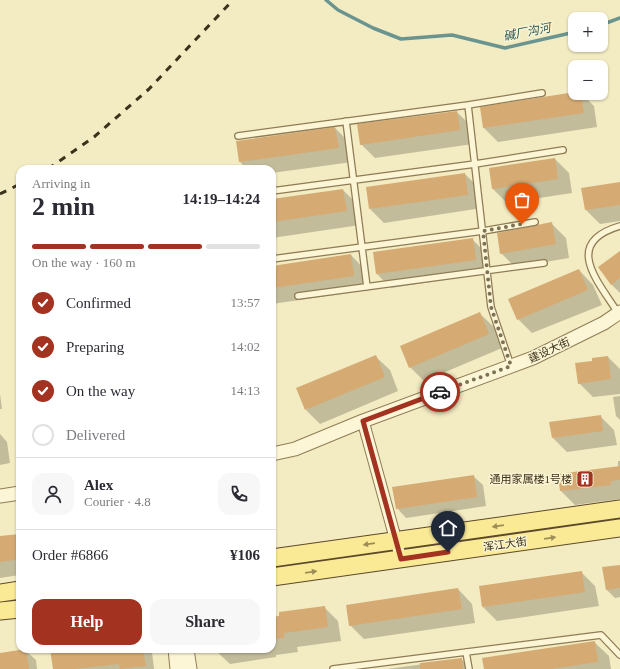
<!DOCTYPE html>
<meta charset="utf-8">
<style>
body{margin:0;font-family:"Times New Roman","Noto Sans SC",serif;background:#f7f7f7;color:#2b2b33;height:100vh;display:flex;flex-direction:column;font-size:15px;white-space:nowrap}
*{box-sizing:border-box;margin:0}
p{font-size:13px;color:#7c7c81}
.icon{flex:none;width:22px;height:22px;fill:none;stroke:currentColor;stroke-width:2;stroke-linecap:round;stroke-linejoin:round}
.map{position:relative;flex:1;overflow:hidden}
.side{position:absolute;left:16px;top:165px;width:260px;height:488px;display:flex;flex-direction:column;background:#fff;border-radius:12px;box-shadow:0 1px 3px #0004}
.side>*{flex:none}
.tools{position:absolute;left:568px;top:12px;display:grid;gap:8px}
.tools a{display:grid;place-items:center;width:40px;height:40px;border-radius:8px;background:#fff;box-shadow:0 1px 3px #0004;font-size:20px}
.pin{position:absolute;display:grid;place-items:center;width:34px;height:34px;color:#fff;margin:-41px -17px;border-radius:50% 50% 50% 0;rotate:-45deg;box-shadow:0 0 4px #0007}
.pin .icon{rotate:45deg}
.courier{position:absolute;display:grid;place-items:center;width:40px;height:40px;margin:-20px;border:3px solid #a43220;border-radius:50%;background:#fff;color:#222;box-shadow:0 1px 5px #0007}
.overview em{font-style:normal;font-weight:700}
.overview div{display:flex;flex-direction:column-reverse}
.overview{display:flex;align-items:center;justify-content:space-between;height:68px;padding:0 16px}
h1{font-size:26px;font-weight:700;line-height:30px}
.bar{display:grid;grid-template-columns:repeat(4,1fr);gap:6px 4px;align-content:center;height:48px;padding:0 16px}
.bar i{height:5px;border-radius:3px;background:#e1e1e2}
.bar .selected{background:#a43220}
.bar p{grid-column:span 4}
.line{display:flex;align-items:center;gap:10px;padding:0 16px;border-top:1px solid #e1e1e2}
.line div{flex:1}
.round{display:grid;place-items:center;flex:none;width:42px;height:42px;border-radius:12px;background:#f7f7f7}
ol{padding:0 16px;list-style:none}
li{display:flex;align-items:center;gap:12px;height:44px}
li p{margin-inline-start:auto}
li .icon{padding:4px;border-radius:50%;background:#a43220;color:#fff;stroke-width:4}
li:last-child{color:#7c7c81}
li i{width:22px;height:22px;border:2px solid #e1e1e2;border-radius:50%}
.cta{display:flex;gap:8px;margin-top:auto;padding:8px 16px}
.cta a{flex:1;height:46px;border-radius:12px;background:#a43220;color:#fff;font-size:16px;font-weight:700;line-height:46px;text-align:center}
.cta a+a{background:#f7f7f7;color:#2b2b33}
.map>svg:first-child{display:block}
</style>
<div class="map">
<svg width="620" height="669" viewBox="0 0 620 669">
<rect width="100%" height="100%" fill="#f3ebc1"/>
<path fill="#0003" d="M581 93 594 106 597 127 498 142 484 128 481 108Z
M457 112 471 126 473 144 375 158 361 144Z
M335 128 349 142 352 162 272 173V169H247L240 162Z
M555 159 569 173 572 193 507 203 493 189 490 169Z
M465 174 479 188 482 208 384 223 370 209Z
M620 183V221L600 224 586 210Z
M343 190 357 204 360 225 272 238V200Z
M552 224 566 238 569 258 515 267 501 253Z
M472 239 486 253 490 273 391 288 377 274Z
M620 252V293L611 284Z
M351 255 365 270 368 290 272 304V267Z
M579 270 593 285 602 305 532 333 518 319Z
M479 313 494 327 502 348 424 381 410 367Z
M375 356 390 370 398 391 320 424 306 410Z
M608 357 620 369V394L593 397 579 383 593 361Z
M0 394 2 409H0Z
M620 396V420L616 416 613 397Z
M600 416 614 430 617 445 567 452 553 438Z
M20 424V443L17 425Z
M0 434 7 442 10 463 0 465Z
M618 461H620V499L575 505 561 491 618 467Z
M473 476 483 485 486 506 406 518 397 508Z
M20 535V575L0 578V537Z
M620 566V597L615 598 606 589Z
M581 572 595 586 599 606 497 621 483 607Z
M458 589 472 604 475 623 364 639 350 625Z
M324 607 338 621 341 641 297 647 298 652 276 655V657L230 664 215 650 272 649V618Z
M594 642 609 656 611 669H485Z
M51 649H149L152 652 154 669H54Z
M26 651 36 660 37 669H0V654Z
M461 659 472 669H387Z"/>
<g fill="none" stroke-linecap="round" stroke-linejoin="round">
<path stroke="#6a9490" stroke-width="3.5" d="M326 0 338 10 373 28 401 39 452 35 505 48 575 32
M601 25 620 18"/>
</g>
<path fill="#d5aa73" d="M575 92 581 93 584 113 483 128 480 107Z
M457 111 460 130 360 145 357 124Z
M335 127 339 148 239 162 236 141Z
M555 158 558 179 492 189 489 168Z
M465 173 468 195 369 209 366 187Z
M620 182V205L585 210 581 188Z
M343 189 347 211 272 222V199Z
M552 222 556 244 500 254 497 233Z
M473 238 476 260 376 274 373 252Z
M620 251V278L611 285 598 267Z
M351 254 354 276 272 288V266Z
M579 269 588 290 517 320 508 299Z
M480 312 489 334 409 368 400 346Z
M376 355 385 377 305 410 296 388Z
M608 356 611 379 578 384 575 363 592 361V358Z
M601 415 603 431 552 438 549 422Z
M620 466V480L611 481V485L560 491 558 474Z
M474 475 477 497 396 509 392 487Z
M20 534V559L0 562V536Z
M620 565V588L606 590 602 567Z
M582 571 585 592 482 607 479 586Z
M458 588 462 609 349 626 346 605Z
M325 606 328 627 284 633V638L272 639V617L279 616V612Z
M595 641 598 662 551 669H484L482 658Z
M26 649 29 669H0V653Z
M50 649H143L146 666 120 669 119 664 75 669H53Z
M462 658 463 669H420V663Z"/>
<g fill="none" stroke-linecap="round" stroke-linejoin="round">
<g stroke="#8f7c56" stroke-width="8">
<path id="service" d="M468 105 491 307 511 366
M346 121 367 287
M238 136 468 105 542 93
M272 191 475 164 563 150
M272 259 483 231 535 222
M298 296 544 263
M618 313C598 281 562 243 620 226
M466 652 469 669
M333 669 601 635 620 655"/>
</g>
<g stroke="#8f7c56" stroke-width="13">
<path id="minor" d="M363 421 401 559"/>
</g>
<g stroke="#8f7c56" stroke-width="15">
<path id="tertiary" d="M272 454 295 449 363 421 533 358 604 323 620 312
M0 496 20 493
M175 649 177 669
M187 649 190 669"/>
</g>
<g stroke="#5c492b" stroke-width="19">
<path id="primary" d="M272 558 620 509
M272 577 620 528
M0 593 20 590
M0 611 20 609"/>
</g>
<use href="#service" stroke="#fcf6d6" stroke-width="5.5"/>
<use href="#minor" stroke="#fcf6d6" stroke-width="11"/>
<use href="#tertiary" stroke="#fcf6d6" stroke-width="13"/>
<use href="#primary" stroke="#fae995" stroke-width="17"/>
<path stroke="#3d311c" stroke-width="3" stroke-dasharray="7 7" stroke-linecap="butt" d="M48 169 94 137 149 89 233 0
M0 194 20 184"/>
</g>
<defs><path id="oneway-solid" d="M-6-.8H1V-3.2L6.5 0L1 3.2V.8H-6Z"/></defs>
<g fill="#9c8d58">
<use href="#oneway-solid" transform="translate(498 526) rotate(172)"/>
<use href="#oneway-solid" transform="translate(550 538) rotate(-8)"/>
<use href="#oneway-solid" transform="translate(369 544) rotate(172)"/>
<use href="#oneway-solid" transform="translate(311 572) rotate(-8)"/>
</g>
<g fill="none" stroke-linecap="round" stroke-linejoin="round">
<path stroke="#7d7256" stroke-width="4" stroke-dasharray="0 7.2" d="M440 392 511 366 491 307 483 231 522 224"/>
<path stroke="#a43220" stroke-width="5" d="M440 392 363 421 401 559 448 552"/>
</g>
<defs>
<g id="building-square" transform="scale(0.9)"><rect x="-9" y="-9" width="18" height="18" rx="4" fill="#a43220" stroke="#f9f3d2"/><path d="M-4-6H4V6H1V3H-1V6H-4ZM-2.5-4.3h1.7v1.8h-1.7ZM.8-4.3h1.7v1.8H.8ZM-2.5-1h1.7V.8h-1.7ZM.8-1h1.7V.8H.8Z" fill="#fff"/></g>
</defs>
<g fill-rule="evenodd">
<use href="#building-square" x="585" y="479"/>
</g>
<g text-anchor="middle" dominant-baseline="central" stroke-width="3" stroke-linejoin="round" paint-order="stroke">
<g font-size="11" fill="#3d311c" stroke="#f9f3d2">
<text transform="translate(549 350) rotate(-25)">建设大街</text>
<text transform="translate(505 544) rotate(-8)">浑江大街</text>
</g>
<g font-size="11" fill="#3d311c" stroke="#f9f3d2" text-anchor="end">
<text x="572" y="479">通用家属楼1号楼</text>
</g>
<g font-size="12" font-style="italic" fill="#2a5a5e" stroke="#f9f3d2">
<text transform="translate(527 32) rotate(-11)">碱厂沟河</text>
</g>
</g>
</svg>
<div class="tools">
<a>+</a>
<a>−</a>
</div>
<div class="pin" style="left:522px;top:224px;background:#ea580c"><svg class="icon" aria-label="bag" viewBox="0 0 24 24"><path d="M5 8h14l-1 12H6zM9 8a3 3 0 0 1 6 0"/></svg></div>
<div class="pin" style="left:448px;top:552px;background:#1f2937"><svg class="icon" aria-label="home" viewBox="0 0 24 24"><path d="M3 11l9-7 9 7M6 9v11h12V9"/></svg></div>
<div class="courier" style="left:440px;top:392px"><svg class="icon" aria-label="car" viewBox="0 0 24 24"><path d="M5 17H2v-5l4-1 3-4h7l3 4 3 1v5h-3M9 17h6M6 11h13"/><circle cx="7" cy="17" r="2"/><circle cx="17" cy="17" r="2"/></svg></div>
<section class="side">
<div class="overview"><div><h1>2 min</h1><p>Arriving in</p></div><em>14:19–14:24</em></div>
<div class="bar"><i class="selected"></i><i class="selected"></i><i class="selected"></i><i></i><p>On the way · 160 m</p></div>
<ol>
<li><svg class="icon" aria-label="check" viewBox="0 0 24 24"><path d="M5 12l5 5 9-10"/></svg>Confirmed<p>13:57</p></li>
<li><svg class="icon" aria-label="check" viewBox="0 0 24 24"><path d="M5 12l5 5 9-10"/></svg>Preparing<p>14:02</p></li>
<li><svg class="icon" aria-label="check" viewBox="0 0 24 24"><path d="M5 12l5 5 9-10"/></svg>On the way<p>14:13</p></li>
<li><i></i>Delivered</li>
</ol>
<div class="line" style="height:72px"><a class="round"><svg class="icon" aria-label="person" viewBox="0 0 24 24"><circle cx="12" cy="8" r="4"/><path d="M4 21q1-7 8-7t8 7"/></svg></a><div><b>Alex</b><p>Courier · 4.8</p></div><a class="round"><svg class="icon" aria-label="phone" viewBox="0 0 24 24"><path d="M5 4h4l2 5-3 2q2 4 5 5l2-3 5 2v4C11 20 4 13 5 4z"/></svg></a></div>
<div class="line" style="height:52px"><div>Order #6866</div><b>¥106</b></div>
<div class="cta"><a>Help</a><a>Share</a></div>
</section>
</div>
